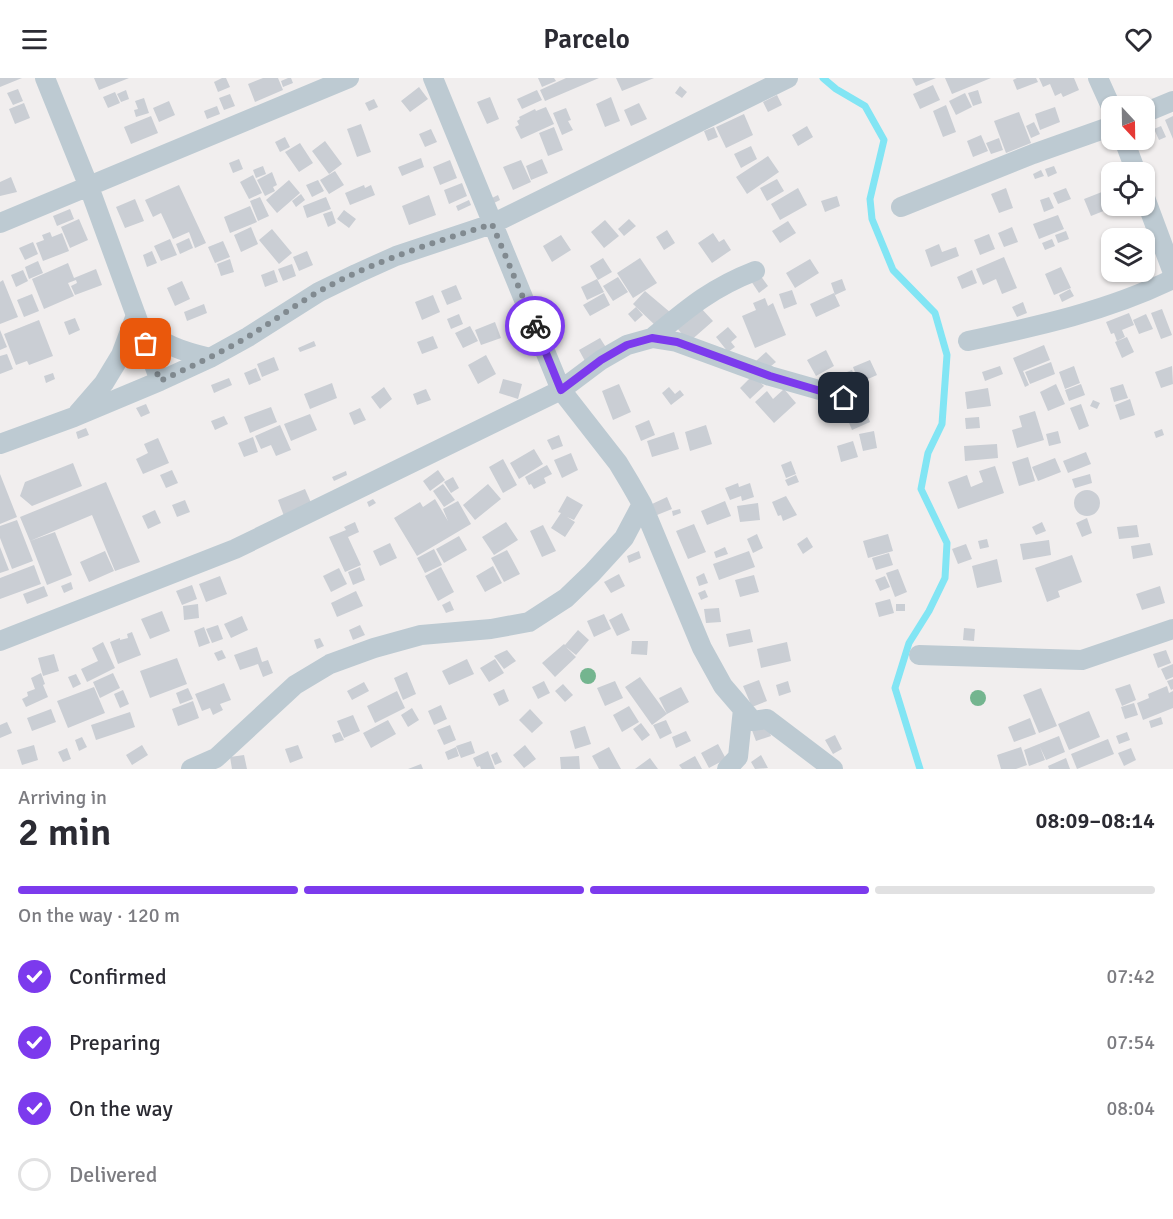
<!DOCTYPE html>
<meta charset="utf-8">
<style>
body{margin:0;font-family:Signika,sans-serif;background:#f7f7f7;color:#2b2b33;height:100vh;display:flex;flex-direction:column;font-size:22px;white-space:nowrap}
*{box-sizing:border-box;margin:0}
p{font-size:20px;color:#7c7c81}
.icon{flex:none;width:33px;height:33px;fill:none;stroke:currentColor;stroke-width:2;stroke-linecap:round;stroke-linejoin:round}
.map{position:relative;height:691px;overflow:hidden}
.drawer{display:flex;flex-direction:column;background:#fff;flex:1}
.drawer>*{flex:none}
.needle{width:39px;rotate:158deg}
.buttons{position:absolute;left:1101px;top:18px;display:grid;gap:12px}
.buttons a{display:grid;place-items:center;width:54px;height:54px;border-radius:12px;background:#fff;box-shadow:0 2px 4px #0004;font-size:30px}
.pin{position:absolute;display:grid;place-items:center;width:51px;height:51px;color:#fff;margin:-26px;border-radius:12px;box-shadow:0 3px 9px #0006}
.courier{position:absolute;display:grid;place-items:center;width:60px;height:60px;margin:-30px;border:4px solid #7c3aed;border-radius:50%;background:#fff;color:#222;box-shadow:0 2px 8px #0007}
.summary em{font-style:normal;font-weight:600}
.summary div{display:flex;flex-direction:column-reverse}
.summary{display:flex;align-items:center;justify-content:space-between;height:102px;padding:0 18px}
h1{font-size:39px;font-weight:600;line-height:45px}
.bar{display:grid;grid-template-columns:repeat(4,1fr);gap:9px 6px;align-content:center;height:72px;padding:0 18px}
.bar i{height:8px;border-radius:4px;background:#e1e1e2}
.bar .current{background:#7c3aed}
.bar p{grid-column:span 4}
ol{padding:0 18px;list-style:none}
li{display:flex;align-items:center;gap:18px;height:66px}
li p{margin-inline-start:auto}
li .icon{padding:6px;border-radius:50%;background:#7c3aed;color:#fff;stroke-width:4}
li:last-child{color:#7c7c81}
li i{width:33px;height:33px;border:3px solid #e1e1e2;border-radius:50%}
header{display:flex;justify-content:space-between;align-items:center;height:78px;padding:0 18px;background:#fff;font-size:27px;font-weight:600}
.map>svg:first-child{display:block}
</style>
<header><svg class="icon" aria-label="menu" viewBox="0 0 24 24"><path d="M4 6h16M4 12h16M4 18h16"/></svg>Parcelo<svg class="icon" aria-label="heart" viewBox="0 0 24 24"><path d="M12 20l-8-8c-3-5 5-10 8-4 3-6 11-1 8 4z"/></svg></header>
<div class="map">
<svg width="1173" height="691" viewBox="0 0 1173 691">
<rect width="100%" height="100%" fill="#f1eeee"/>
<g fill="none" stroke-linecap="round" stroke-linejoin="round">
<path stroke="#82e5f4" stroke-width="7" d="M823 0 836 11 865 28 884 62 870 121 872 141 893 192 935 235 947 277 942 346 928 375 921 411 947 465 945 500 929 533 909 565 895 610 920 691"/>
</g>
<path fill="#caced4" d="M0 0H22L0 9Z
M94 0H129L99 12Z
M222 0H226L230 9 218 14 214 4Z
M263 0H278L283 12 255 24 248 6Z
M288 0H291L293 5 283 9 281 3Z
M538 0H554L556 3 542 9Z
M566 0H599L545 23 540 12Z
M616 0H654L622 13Z
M912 0H936L916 8Z
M945 0H991L952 16Z
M1017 0H1036L1038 4 1017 12 1013 2Z
M1039 0H1074L1079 12 1063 19 1061 15 1055 18 1050 6 1043 9Z
M933 7 940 22 920 31 913 16Z
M680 8 687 14 682 20 675 15Z
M419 9 428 21 410 34 401 23Z
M18 11 23 23 13 27 7 15Z
M126 12 129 21 121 24 117 16Z
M537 12 542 22 522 31 517 21Z
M978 12 982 25 973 28 968 15Z
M115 14 120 25 108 30 103 19Z
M965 15 972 29 956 37 949 23Z
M230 16 235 28 224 32 219 20Z
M777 17 782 27 768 34 763 24Z
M490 19 499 41 487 46 477 24Z
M611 19 620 43 605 49 596 26Z
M144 20 149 35 136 39 134 32 138 31 135 23Z
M374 21 378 29 369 33 365 25Z
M169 23 175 37 159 44 153 30Z
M24 25 30 40 15 46 9 31Z
M639 25 647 41 631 48 624 32Z
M946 27 956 54 943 59 933 33Z
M217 28 220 36 207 41 204 33Z
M546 29 554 46 521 61 515 49 519 47 517 43 520 41 519 39 535 31 536 33Z
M1055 29 1060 44 1040 52 1035 36Z
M566 30 571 42 568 43 573 52 562 57 553 35Z
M1019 34 1031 65 1006 75 994 43Z
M744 36 753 57 726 70 716 49Z
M151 38 158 55 131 66 124 49Z
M1173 38V61L1165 42Z
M1034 44 1040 56 1031 60 1026 48Z
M361 46 371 74 357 79 347 51Z
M807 48 813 59 798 68 792 57Z
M1161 48 1166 59 1159 62 1154 51Z
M554 49 563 72 548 78 539 55Z
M714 49 718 59 708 63 704 53Z
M431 51 437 64 425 69 419 56Z
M1146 53 1150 61 1142 65 1140 62H1144V54Z
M981 57 988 73 973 79 967 63Z
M285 59 290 69 280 74 275 64Z
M999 60 1003 72 991 76 986 65Z
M325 63 342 86 329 96 312 73Z
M300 65 313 85 299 94 285 74Z
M751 68 757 81 741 90 734 76Z
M768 78 779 94 747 116 736 99Z
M421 80 424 89 402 98 398 89Z
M239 81 243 91 233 95 229 85Z
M542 81 548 95 531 102 526 88Z
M450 82 457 100 440 107 433 89Z
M521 82 531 104 513 112 503 89Z
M263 88 266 96 256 100 253 92Z
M1054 88 1057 95 1048 99 1045 91Z
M1041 92 1044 98 1035 101 1033 96Z
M335 93 344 107 329 116 320 102Z
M272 94 277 107 273 109 275 113 265 118 257 102Z
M253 97 262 115 249 121 240 104Z
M11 99 17 114 0 118V104Z
M777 101 784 113 767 123 760 110Z
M289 102 300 115 277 135 266 122Z
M318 102 324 113 312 119 306 107Z
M462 105 467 118 449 126 444 112Z
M179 107 206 165 195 170 189 154 173 161 161 135 153 139 145 122Z
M364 107 365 110 371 107 375 117 350 127 345 115Z
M798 110 807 127 780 142 771 126Z
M1006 110 1013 130 999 135 991 116Z
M1066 110 1071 121 1058 126 1053 115Z
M1112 110V128H1116L1091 138 1084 121Z
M301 116 305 122 296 129 292 123Z
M429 117 436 137 409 147 402 128Z
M498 117 500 122 494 125 492 120Z
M837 118 840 128 825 134 821 123Z
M260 119 269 138 258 143 250 123Z
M326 119 331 131 307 140 303 128Z
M1049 119 1054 130 1044 134 1040 122Z
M135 121 144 143 125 150 116 129Z
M469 122 471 127 458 133 456 128Z
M250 128 257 144 230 155 224 139Z
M70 131 74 141 57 148 53 138Z
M344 132 356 141 349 150 337 141Z
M332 133 336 145 328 149 323 136Z
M1058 137 1064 151 1039 161 1033 146Z
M79 141 88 162 70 170 61 149Z
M629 141 636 148 624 158 618 151Z
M605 142 619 158 604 170 591 154Z
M788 143 796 155 780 165 772 153Z
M251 149 258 166 241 174 234 157Z
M1012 149 1018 164 1004 169 998 155Z
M272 151 292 175 279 186 259 162Z
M667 152 675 165 664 172 656 159Z
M1066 153 1069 161 1058 165 1055 157Z
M50 154 52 159 62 155 69 173 43 183 36 165 44 162 42 157Z
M713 155 719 164 724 161 731 172 712 185 698 165Z
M989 156 995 171 980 177 974 162Z
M561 157 571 172 552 184 543 168Z
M189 160 193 170 180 176 176 166Z
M170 161 177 177 161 183 154 168Z
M1052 161 1055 168 1045 172 1042 165Z
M223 163 230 179 215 185 208 169Z
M33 164 38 176 25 182 19 170Z
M939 166 942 174 956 169 959 178 931 189 925 172Z
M152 173 157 185 147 189 143 177Z
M307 173 313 187 299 193 293 179Z
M1004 179 1017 210 1002 216 996 201 983 207 976 191Z
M603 180 612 194 598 202 590 188Z
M640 180 657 205 633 220 617 195Z
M230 181 234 194 221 198 217 186Z
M810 181 819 195 795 210 786 195Z
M38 183 43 195 29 201 25 189Z
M68 185 74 200 96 191 102 207 75 217 71 208 77 205 76 202 68 205 74 218 44 231 32 201Z
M292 186 296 198 283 203 278 191Z
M1061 189 1071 210 1054 217 1045 196Z
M23 192 28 203 16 209 11 197Z
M274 192 278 204 265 209 261 197Z
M972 192 977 205 962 211 957 199Z
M760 197 768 208 759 215 751 203Z
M618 199 628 214 613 223 603 208Z
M597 201 604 214 587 222 581 209Z
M842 201 846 212 835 217 831 205Z
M3 202 18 239 0 246V204Z
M182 203 190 221 175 228 167 210Z
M456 207 462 221 447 227 441 213Z
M1070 211 1074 218 1062 224 1059 217Z
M792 212 797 226 784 231 779 216Z
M645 213 671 235 657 249 633 226Z
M604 215 610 227 590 238 583 227Z
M834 215 840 228 816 239 810 226Z
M32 216 39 233 24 239 17 222Z
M433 217 440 234 422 242 415 224Z
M765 220 768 228 773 225 786 257 755 270 742 238 756 232 753 225Z
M1023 224 1027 235 1017 239 1012 229Z
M204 226 207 235 187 243 184 234Z
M636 229 643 237 635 244 628 236Z
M700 229 713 243 689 264 677 250Z
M1162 231 1172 257 1161 261 1151 235Z
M1129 235 1134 247 1122 252 1125 259 1117 263 1114 255 1111 256 1106 244Z
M459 236 463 246 451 251 447 241Z
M1146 236 1153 251 1139 256 1133 242Z
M75 240 80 252 69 257 64 244Z
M39 242 53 278 29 287 27 283 16 287 4 256Z
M495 244 501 260 481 267 475 252Z
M470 248 478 263 463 270 455 255Z
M728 249 737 259 731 264 735 269 728 274 716 259Z
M0 252 7 269 0 272Z
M433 258 438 270 422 276 417 264Z
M1127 259 1134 274 1122 280 1115 264Z
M600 260 607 271 585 283 579 272Z
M314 263 316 268 300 274 298 270Z
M1044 267 1050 282 1023 293 1029 307 1025 309 1013 280Z
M826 272 834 288 816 298 807 282Z
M766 274 776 284 765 293 756 283Z
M7 276 13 291 0 296V278Z
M486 277 496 296 478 306 468 287Z
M274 279 279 292 262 299 257 286Z
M870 282 877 297 859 305 853 289Z
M1051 284 1055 296 1030 306 1025 294Z
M1000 288 1003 296 985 303 982 294Z
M1074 288 1080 305 1065 311 1059 294Z
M1172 288 1173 306 1161 310 1155 294Z
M256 290 261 302 249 307 244 295Z
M852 292 858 306 840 314 834 299Z
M53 295 55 301 46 305 44 298Z
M753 297 764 308 750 321 740 310Z
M229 300 232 307 214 315 211 307Z
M503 301 522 306 518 321 499 315Z
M332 305 337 320 310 331 304 316Z
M619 306 631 334 613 342 602 313Z
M1056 306 1065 326 1048 333 1040 314Z
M1081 306 1085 317 1069 323 1065 312Z
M1123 306 1128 320 1114 324 1110 310Z
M384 309 392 321 380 331 371 319Z
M669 309 675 316 680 312 684 317 671 327 662 315Z
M988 310 991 328 967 331 965 314Z
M426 311 431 322 417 327 413 316Z
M784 311 796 325 774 345 755 324 767 313 773 321Z
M1130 321 1135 337 1120 342 1115 327Z
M1093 322 1100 325 1097 331 1090 328Z
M146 326 150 335 141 339 136 330Z
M1081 326 1089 348 1079 352 1070 330Z
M864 328 870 344 852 352 845 335Z
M271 329 277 344 250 355 244 339Z
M360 330 366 342 354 347 349 335Z
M1035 333 1044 362 1017 370 1012 352 1022 349 1019 338Z
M310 336 317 352 291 363 284 346Z
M224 338 228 346 215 352 211 343Z
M979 339 980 350 966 351 965 340Z
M649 342 655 357 641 363 635 348Z
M280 347 291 372 276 378 271 367 261 371 255 358Z
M706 347 712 366 690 373 685 354Z
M86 350 89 357 78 361 76 354Z
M1162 351 1164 357 1156 360 1154 354Z
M874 353 877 370 863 373 859 356Z
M1058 353 1061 365 1049 368 1046 356Z
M674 354 679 371 652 379 647 363Z
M559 357 563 368 552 372 547 362Z
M253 359 258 374 244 379 238 365Z
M158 360 169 385 143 396 136 381 148 375 144 366Z
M853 363 858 379 841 384 837 368Z
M997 366 998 380 965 383 964 368Z
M534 371 543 386 519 401 510 385Z
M1086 374 1091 386 1068 395 1063 383Z
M571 375 578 392 562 400 554 382Z
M1028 379 1035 403 1019 408 1012 384Z
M1055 380 1061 394 1038 403 1032 389Z
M503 381 517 407 503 415 489 389Z
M791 383 796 396 786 400 781 387Z
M73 385 82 408 32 428 20 418 25 404Z
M547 387 552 396 544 400 546 405 534 411 531 406 529 407 525 399Z
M995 388 1004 415 958 431 948 404 967 397 971 409 983 404 979 393Z
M172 392 178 405 166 410 160 397Z
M438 392 445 402 430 413 423 403Z
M346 393 347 397 334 403 332 399Z
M0 396 17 439 0 446Z
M1090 396 1092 405 1075 410 1072 401Z
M796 397 799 404 788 408 785 402Z
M453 399 459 410 451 415 444 404Z
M106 404 140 484 115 493 92 437 30 463 20 439Z
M738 405 739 409 750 405 754 419 742 423 741 418 730 422 725 410Z
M443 406 455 422 444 429 433 413Z
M488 406 501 421 475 442 463 427Z
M305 411 312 427 284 438 278 422Z
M1074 425a13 13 0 1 1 26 0a13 13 0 1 1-26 0Z
M567 418 583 427 574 442 567 439 575 444 565 459 551 450 561 435 558 434Z
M786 418 797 437 783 443 781 437 778 438 772 424Z
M667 419 672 431 657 437 652 426Z
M373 421 376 425 369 429 367 424Z
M435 421 448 443 443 431 458 423 471 446 417 478 394 440 420 424 423 429Z
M185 422 190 434 177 439 172 427Z
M725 423 731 438 707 447 701 433Z
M758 425 760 442 740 444 737 428Z
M680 431 681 435 673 438 672 433Z
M155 432 161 445 148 451 142 438Z
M1087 440 1092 455 1082 459 1076 445Z
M17 442 33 483 12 491 0 460V448Z
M355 444 359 454 348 459 361 487 345 494 329 459 346 452 344 449Z
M506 444 518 462 494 477 482 459Z
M1042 444 1046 453 1036 457 1032 449Z
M694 446 706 474 688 481 676 453Z
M543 447 556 473 542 479 530 453Z
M1137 447 1139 459 1119 461 1117 449Z
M55 454 72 497 47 507 30 463Z
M757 456 763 470 753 475 747 461Z
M888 456 893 473 868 480 863 463Z
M459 458 467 472 444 485 436 471Z
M807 459 813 469 803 476 797 466Z
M987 461 989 469 980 471 978 463Z
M1049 462 1051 477 1023 482 1020 466Z
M390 465 397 480 380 488 373 473Z
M1150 465 1153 477 1133 481 1131 468Z
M966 466 972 481 958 486 952 471Z
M0 469 9 492 0 495Z
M725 469 728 476 716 480 714 474Z
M434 471 442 487 425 495 417 480Z
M507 472 520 496 504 504 491 480Z
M105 473 114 493 89 504 80 484Z
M639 473 641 480 629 485 627 478Z
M749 473 755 489 719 502 713 486Z
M889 475 893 487 876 492 872 480Z
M1072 477 1082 504 1058 513 1060 519 1047 524 1035 490Z
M997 481 1002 504 977 510 972 488Z
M34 487 41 506 0 521V500Z
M493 488 502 505 485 514 476 498Z
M360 489 365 502 353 507 348 494Z
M441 489 454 514 438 523 425 498Z
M339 490 347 506 331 514 323 498Z
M898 491 907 514 895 519 886 495Z
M704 495 708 505 699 508 696 499Z
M619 496 625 508 611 515 604 504Z
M754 497 759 514 740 519 735 502Z
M220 498 227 516 206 524 199 506Z
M885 498 890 509 880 513 875 502Z
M71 504 73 511 64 515 61 508Z
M192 507 197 521 182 527 176 513Z
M44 508 48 518 27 526 23 516Z
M1160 508 1165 525 1142 532 1136 516Z
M705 512 708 519 701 522 698 515Z
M356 513 363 528 337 539 331 525Z
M890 521 894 535 879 539 875 525Z
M450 523 454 532 446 535 442 527Z
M198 526 199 540 184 542 183 528Z
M896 526H905V533H896Z
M719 530 721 544 706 545 704 531Z
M162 533 170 553 150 561 141 541Z
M622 535 630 552 617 558 609 542Z
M604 536 611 551 594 559 587 543Z
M242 538 248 552 231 560 224 546Z
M218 547 223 561 212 565 206 551Z
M360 547 365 557 353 562 349 552Z
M204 549 210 565 199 569 194 553Z
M964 550 975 551 974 563 963 562Z
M750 551 753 564 729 569 726 556Z
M578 552 589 562 576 577 566 569 576 579 555 599 542 585 564 566 565 567Z
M132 554 141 577 118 586 110 564 120 560V562L128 560 127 556Z
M320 560 324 568 317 571 314 562Z
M632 563H648L647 577 631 576Z
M103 564 115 590 87 604 81 591 98 583 92 570Z
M787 564 791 583 761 590 757 571Z
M257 569 262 584 268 582 273 595 263 599 258 586 240 592 234 577Z
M222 572 226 580 218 583 214 575Z
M507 572 516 583 504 591 494 578Z
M1166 572 1171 585 1158 590 1153 576Z
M54 576 59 593 43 598 38 580Z
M177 580 187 606 150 620 140 593Z
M467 581 474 596 449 607 442 593Z
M495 581 504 595 489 604 480 590Z
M1173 586V599L1166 602 1161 591Z
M407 594 416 616 403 622 394 600Z
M41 595 45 606 43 607 48 619 26 629 22 621 28 618 27 614 35 611 31 600Z
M113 595 120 610 100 620 93 604Z
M76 596 81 606 73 610 68 599Z
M640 599 667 636 652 647 625 609Z
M1173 601V611L1171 612 1167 603Z
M759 602 767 623 752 629 743 608Z
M544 603 550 615 538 621 532 609Z
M615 603 623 620 605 628 597 610Z
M788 603 791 614 779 618 776 607Z
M364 604 369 613 352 622 347 613Z
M224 605 231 622 220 626 223 632 213 637 210 630 202 633 195 616Z
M563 606 573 617 565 624 555 613Z
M1130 606 1136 622 1122 628 1115 611Z
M1167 608 1169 615 1173 613V630L1143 642 1137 625 1149 620 1148 616Z
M94 609 105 635 68 650 57 623Z
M681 609 689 624 667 636 659 620Z
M188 610 193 621 180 626 176 615Z
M1041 610 1057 648 1039 655 1023 617Z
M504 611 509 623 499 628 493 616Z
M123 612 129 626 120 630 114 616Z
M397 613 405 630 375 645 367 628Z
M193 623 199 640 178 648 172 631Z
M1134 625 1138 637 1125 641 1121 629Z
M441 627 447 641 434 647 428 633Z
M629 628 639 644 622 654 613 637Z
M412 630 419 642 408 649 401 637Z
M51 631 56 644 32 653 27 640Z
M530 631 543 645 532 655 519 642Z
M1089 633 1100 659 1069 672 1058 646Z
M130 634 135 649 96 662 91 647Z
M353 637 360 653 344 660 337 643Z
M1161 639 1163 646 1151 650 1149 643Z
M1030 640 1036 656 1014 664 1008 649Z
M765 641 771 658 756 663 750 647Z
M388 642 396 656 371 670 363 655Z
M666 642 672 655 660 661 653 647Z
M7 644 12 655 0 660V647Z
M641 645 650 657 642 663 633 651Z
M450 647 456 662 444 667 437 652Z
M585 648 591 666 575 671 570 653Z
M686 653 691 663 676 670 672 659Z
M340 654 344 662 335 665 332 657Z
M1127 654 1130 662 1119 666 1116 658Z
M835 657 842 671 833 676 825 662Z
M1059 658 1065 674 1046 682 1040 669 1045 682 1029 688 1024 672Z
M82 659 87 669 79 673 75 662Z
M1108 661 1114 676 1077 691 1071 676Z
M471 663 475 675 461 680 456 668Z
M718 666 726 681 709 690 701 675Z
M34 667 38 682 22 687 17 672Z
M142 667 148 677 132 687 126 677Z
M298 667 303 680 290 685 285 671Z
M525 667 536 681 524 690 513 677Z
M456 669 459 678 448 682 445 674Z
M609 669 621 691H599L592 678Z
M1021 669 1027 687 1016 691H1001L997 677Z
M67 670 71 681 63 684 58 674Z
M1131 670 1136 682 1124 688 1118 675Z
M488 673 495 691H481L480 688 477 689 473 680Z
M497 674 502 684 495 687 491 677Z
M244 677 247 691H232L230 679Z
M761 677 768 690 755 691 751 684Z
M579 678 580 691H561L560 679Z
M695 678 702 691H682L679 687Z
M650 680 658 691H635Z
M1066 680 1070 691H1049L1048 688Z
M421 686 423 691H408Z"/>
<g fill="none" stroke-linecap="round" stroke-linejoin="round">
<path stroke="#bdcad2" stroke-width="20" d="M45 0 89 109 160 303
M433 0 561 312 618 385 630 405 642 426 702 570 723 608 753 643 767 641 833 691
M1098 0 1112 31
M1144 35 1173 23
M1124 62 1136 94
M1144 117 1173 195
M901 129 1033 76 1112 48
M0 145 349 0
M140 247C163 267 181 273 210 280
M652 260C687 231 711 210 755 193
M968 263C1038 248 1108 233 1173 201
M78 335 104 305 121 277 136 237
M0 366 74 339 160 303 210 280 248 259 319 214 356 196 396 178 492 146 788 0
M0 563 235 471 561 312 601 282 627 267 652 260 677 264 770 298 844 319
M919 577 1082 582 1173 551
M191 691 216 680 295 607 330 586 374 570 421 557 491 551 529 544 566 520 592 495 624 460 642 426
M727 691 738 679 743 631"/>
</g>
<g fill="#74b58f">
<circle cx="588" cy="598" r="8"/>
<circle cx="978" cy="620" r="8"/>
</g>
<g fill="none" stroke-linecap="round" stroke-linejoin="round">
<path stroke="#818a90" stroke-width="6" stroke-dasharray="0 10.8" d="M146 266 160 303C190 289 221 275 249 258 272 244 295 227 318 214 373 183 433 165 492 146L535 248"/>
<path stroke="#7c3aed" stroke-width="8" d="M535 248 561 312 601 282 627 267 652 260 677 264 770 298 844 320"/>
</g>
</svg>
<div class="buttons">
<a><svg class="needle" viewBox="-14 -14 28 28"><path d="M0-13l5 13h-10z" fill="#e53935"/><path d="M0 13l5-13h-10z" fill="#7c7c81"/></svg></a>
<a><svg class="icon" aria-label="locate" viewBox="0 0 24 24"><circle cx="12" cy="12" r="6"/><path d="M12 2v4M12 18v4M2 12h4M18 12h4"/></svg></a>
<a><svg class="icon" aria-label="layers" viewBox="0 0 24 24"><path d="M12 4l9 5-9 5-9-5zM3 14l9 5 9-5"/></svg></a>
</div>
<div class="pin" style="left:146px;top:266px;background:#ea580c"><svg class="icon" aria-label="bag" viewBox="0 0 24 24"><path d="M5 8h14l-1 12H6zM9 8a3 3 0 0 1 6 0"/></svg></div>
<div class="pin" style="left:844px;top:320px;background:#1f2937"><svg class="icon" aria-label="home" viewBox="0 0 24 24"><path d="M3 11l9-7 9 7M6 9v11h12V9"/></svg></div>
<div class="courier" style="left:535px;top:248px"><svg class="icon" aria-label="bike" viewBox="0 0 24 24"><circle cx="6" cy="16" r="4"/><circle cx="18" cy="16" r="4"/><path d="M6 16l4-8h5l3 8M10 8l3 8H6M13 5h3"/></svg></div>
</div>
<section class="drawer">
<div class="summary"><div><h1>2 min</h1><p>Arriving in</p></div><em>08:09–08:14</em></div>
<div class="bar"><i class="current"></i><i class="current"></i><i class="current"></i><i></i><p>On the way · 120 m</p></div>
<ol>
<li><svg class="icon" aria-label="check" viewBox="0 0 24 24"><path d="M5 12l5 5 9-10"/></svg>Confirmed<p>07:42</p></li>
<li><svg class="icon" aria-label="check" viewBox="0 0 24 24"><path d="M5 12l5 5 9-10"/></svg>Preparing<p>07:54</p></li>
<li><svg class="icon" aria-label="check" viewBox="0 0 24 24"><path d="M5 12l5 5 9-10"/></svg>On the way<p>08:04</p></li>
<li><i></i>Delivered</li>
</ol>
</section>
